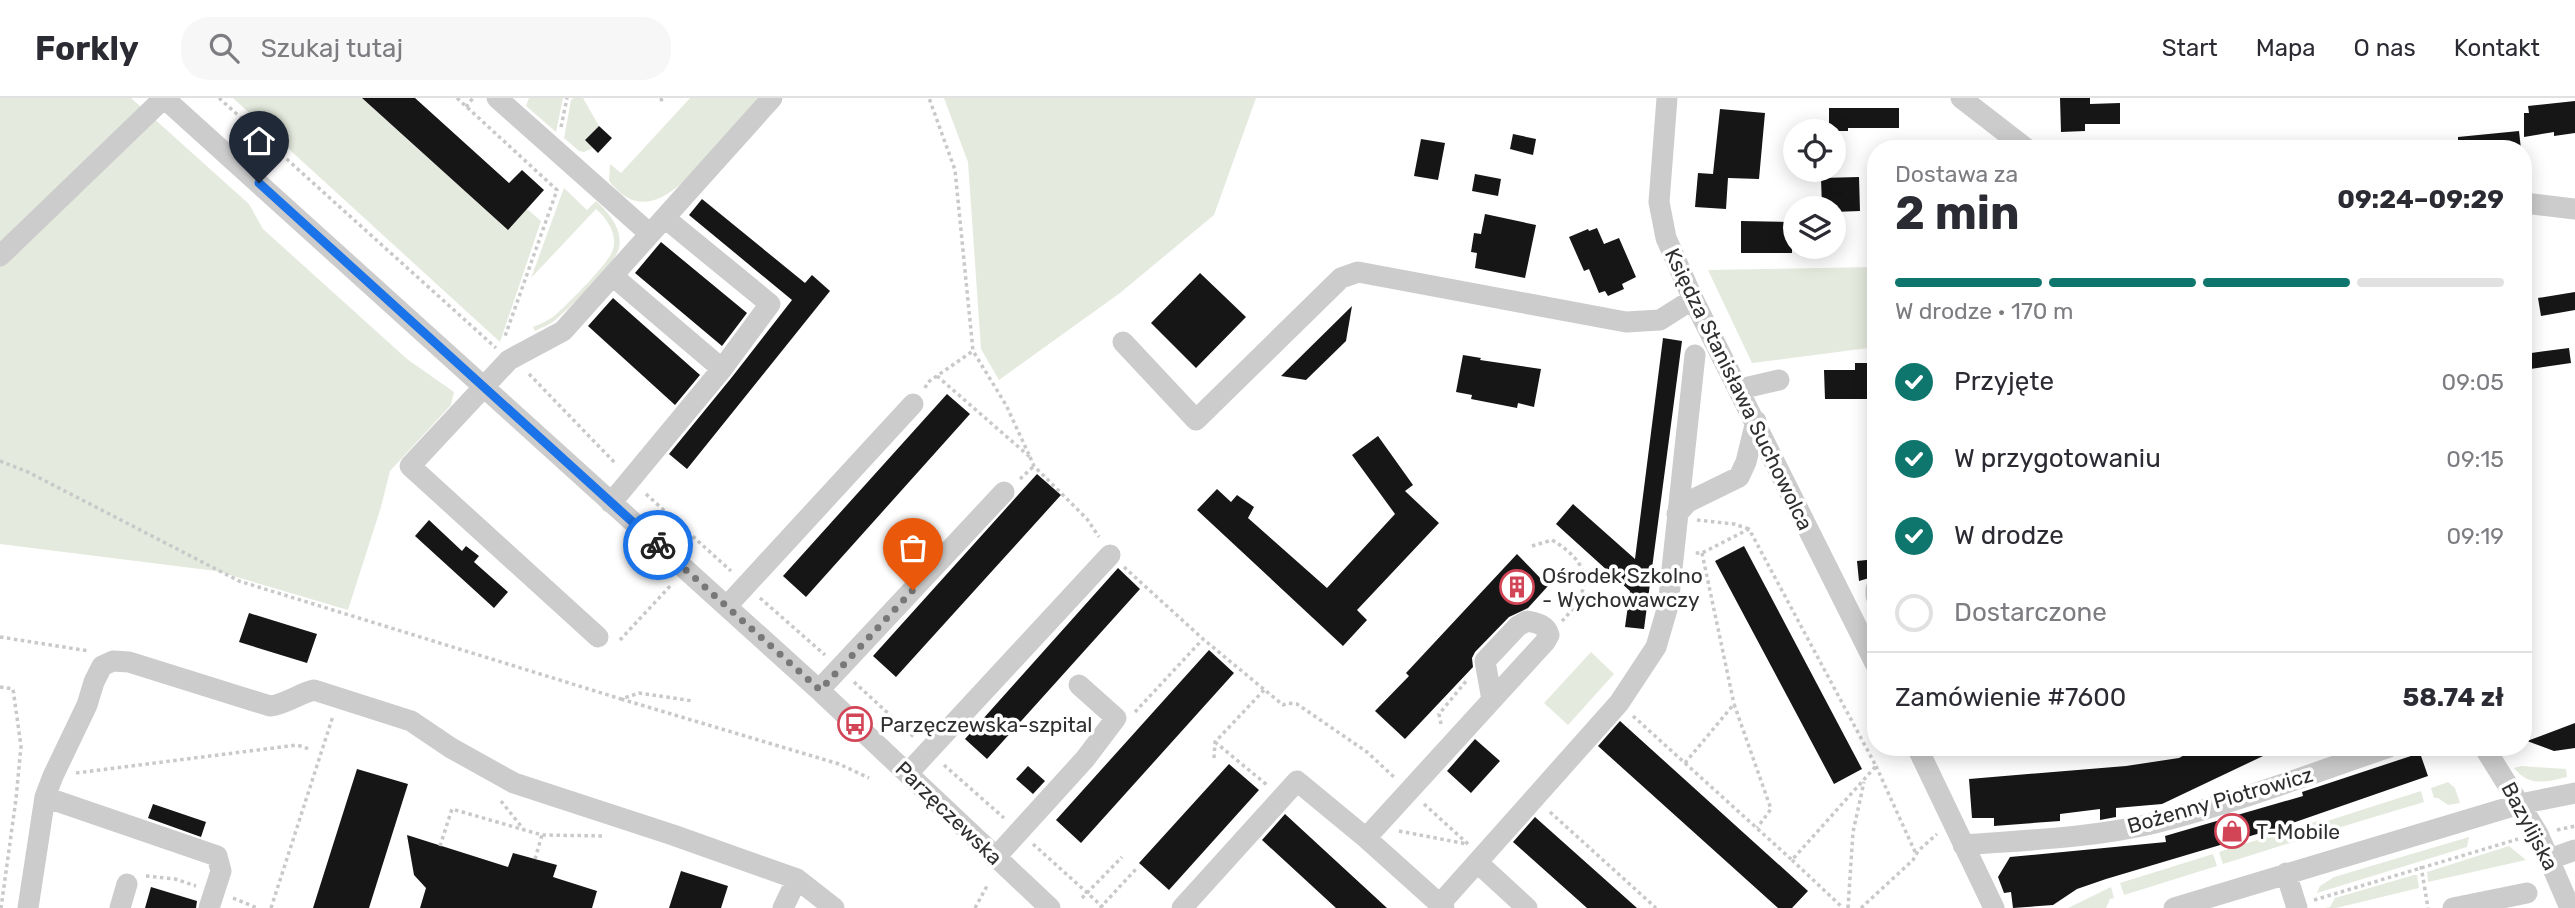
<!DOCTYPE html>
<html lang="pl">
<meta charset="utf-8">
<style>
body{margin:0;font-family:Rubik,sans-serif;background:#f7f7f7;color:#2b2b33;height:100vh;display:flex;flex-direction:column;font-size:26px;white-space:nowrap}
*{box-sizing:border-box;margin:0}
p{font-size:23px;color:#7c7c81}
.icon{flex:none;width:38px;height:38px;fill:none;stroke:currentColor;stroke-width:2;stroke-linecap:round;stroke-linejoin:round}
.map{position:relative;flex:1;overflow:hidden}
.side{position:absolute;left:1867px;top:42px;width:665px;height:616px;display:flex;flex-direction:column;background:#fff;border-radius:28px;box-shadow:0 4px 18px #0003}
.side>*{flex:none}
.controls{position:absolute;left:1783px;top:21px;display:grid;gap:14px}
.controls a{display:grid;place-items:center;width:63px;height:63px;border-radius:50%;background:#fff;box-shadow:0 4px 18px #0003;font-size:35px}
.pin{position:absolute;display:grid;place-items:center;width:60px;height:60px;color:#fff;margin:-72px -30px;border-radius:50% 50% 50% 0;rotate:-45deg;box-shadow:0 0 7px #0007}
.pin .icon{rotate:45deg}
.courier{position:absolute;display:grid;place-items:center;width:70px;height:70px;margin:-35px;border:5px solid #1a73e8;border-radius:50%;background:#fff;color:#222;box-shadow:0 2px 9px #0007}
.head em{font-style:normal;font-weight:700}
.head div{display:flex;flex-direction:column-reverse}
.head{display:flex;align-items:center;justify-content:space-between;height:119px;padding:0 28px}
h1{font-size:46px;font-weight:700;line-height:52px}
.bar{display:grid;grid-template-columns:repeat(4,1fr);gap:10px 7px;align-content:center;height:84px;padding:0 28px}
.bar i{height:9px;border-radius:5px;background:#e1e1e2}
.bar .selected{background:#0f766e}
.bar p{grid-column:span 4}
.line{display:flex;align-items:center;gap:18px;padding:0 28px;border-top:2px solid #e1e1e2}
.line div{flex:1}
ol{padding:0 28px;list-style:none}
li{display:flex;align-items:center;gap:21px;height:77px}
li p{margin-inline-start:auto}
li .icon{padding:7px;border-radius:50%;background:#0f766e;color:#fff;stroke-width:4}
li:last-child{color:#7c7c81}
li i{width:38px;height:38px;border:4px solid #e1e1e2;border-radius:50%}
header{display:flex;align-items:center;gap:42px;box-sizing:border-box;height:98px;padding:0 35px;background:#fff;border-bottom:2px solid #e1e1e2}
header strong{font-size:33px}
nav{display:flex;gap:38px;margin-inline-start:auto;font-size:24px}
.search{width:490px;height:63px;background:#f7f7f7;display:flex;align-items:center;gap:18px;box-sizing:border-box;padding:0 24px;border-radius:28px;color:#7c7c81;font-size:26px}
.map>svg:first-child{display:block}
</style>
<header>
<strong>Forkly</strong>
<div class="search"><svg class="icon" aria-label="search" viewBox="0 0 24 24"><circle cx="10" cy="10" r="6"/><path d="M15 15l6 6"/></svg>Szukaj tutaj</div>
<nav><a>Start</a><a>Mapa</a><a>O nas</a><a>Kontakt</a></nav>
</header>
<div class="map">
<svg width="2575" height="810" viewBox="0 0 2575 810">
<rect width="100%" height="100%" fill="#fff"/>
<path fill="#e5eade" d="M0 0H131L249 106 263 131 407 261 454 294 451 307 390 373 381 409 348 512 216 473 0 446Z
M233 0H362L507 131 527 111 541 123 500 244Z
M529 0H563L556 34 526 8Z
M574 0H583L599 28 585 42 593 50 584 54 579 53 564 40 571 2Z
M690 0H760C744 17 729 35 713 52 685 83 647 132 609 83L610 66 621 75Z
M944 0H1256L1214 117 1120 195 999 282 981 251 968 64Z
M564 90 587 112 596 103C609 115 623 131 619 150 617 164 567 213 554 223 549 227 541 230 535 233L533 229C540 226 547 223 553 219 566 208 606 168 612 154 619 138 607 120 596 111L531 180Z
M1876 169V249L1752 265 1708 172Z
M1591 554 1614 576 1568 627 1544 605Z
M2521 668 2566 671 2567 679C2546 684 2529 689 2514 670Z
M2448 684 2455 690 2460 705 2448 707 2438 700H2434L2431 690Z
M2421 693 2424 704 2331 732 2327 723Z
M2321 722 2325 734 2223 766 2219 754Z
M2469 739 2467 749 2317 795 2320 788 2334 779Z
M2509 748 2526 762 2428 784 2427 774Z
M2213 756 2217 768 2124 797 2120 785Z
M2414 777H2417L2419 790 2336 810H2325L2330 809 2335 800Z
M2111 789 2114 800 2110 801 2106 810H2068Z"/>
<path fill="#161616" d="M362 0H415L509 85 522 72 544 92 508 132Z
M2060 0H2090V6L2120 5V26H2085V33L2061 34Z
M2575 3V35L2554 38V34L2524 39V15H2529L2528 8Z
M1829 10H1899V30H1848V33H1829Z
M1720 11 1765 15 1759 81 1728 80 1726 111 1695 109 1698 75 1713 76Z
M599 28 612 40 598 55 585 42Z
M2519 33 2521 51H2458V39Z
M1513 36 1536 41 1533 57 1510 51Z
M1421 41 1445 45 1438 82 1414 78Z
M1475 76 1501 81 1498 98 1472 93Z
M1859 79 1860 113 1834 114V110H1822L1821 80Z
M702 101 805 185 812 177 830 193 687 371 669 356 732 279 792 202 689 117Z
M1485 116 1536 127 1525 180 1475 170 1477 155 1471 154 1474 135 1481 136Z
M1741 123 1792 124V155H1741Z
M1597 130 1604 146 1619 140 1636 179 1622 186 1624 191 1608 198 1605 193 1599 195 1589 171 1584 173 1569 139 1588 131 1589 133Z
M661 144 747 215 722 248 635 175Z
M1200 175 1246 219 1196 270 1151 225Z
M2575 194V212L2541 218 2538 200Z
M613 200 700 277 675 307 588 228Z
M1352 208 1346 243 1306 282 1281 278Z
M1663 240 1682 243 1644 531 1625 529 1630 493 1556 426 1573 406 1635 461Z
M2569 250 2571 265 2524 272V256Z
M1463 257 1481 260 1480 262 1541 271 1534 309 1518 305 1517 310 1471 301 1472 297 1456 294Z
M1855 265H1876V301H1825L1824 272H1855Z
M947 296 970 316 806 499 783 478Z
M1378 338 1413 387 1405 393 1439 425 1357 512 1367 522 1343 548 1197 412 1217 391 1231 404 1237 397 1254 409 1248 420 1327 490 1395 416 1352 357Z
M1037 376 1061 397 896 579 873 558Z
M429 422 462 453 466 448 479 458 474 464 508 494 494 510 415 438Z
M1744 448 1862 671 1834 686 1715 463Z
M1517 456 1548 488 1528 510 1509 519 1475 554 1472 560 1473 569 1405 641 1375 613 1409 578 1406 575Z
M1876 461V478L1859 483 1857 463Z
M1118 470 1140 491 987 661 965 641Z
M249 515 317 536 307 565 239 544Z
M1209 552 1234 575 1081 745 1056 722Z
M1620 623 1808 793 1792 810H1778L1598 648Z
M2575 625V650L2554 653 2527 643Z
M1475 641 1500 663 1471 695 1447 673Z
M2199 649H2282L2162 706 2116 710V719L2100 722V711L2060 716V723L1994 728V720H1972L1969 681 2126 668 2179 660Z
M2420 655 2428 678 2284 728 2106 781 2077 791 2053 807 2013 810 2011 794 2004 795 1998 779 2010 759 2166 744 2165 738 2303 698 2302 694Z
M1229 666 1259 692 1169 792 1139 765Z
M1028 668 1045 683 1033 696 1016 681Z
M357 671 408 686 369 810H313Z
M153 706 206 724 201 739 148 720Z
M1285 716 1387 810H1336L1262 742Z
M1535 719 1637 810H1587L1513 744Z
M407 737 508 769 513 755 557 767 553 779 597 793 592 810H420L426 790 414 777Z
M681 773 728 788 721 810H669Z
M151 789 197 803 196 810H145Z"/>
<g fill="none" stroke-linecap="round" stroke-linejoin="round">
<path stroke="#c9c9c9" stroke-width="3.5" stroke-dasharray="3.5 3.5" stroke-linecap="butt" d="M219 0 496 250
M457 0 557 92 504 241
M661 0 662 4
M466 9 473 0
M561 29 567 0
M529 276 616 366
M937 278 1030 359 1006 307 973 253
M925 290 928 284 973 253 955 72 929 0
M1030 359 1034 368 1087 421 1099 439
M0 363 28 374 239 483 621 601 639 595 693 603
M1020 381 1034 368
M646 396 731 473
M1697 422 1734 426 1749 431
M1532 448 1552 442C1592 466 1594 490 1562 523
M1702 455 1734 606
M1124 469 1203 541 1283 607 1287 605 1297 606 1367 654 1395 680
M760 500 825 557
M0 539 89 553
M620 542 672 486
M854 584 915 640
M0 589 13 591 21 648 16 701 1 810
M621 601 839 666 869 680
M1135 614 1203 541
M1633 618 1792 762 1876 668 1749 431 1702 455H1693
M1441 626 1439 616 1467 582
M1215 644 1267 687
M1214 660 1215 644 1265 591
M1685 665 1734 606 1771 711 1757 730
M944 667 1004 720
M1876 668 1916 756
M76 675 297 647 309 651
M501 703 524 732
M1424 706 1468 746
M1550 714 1656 810
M2557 732 2575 728
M1399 733 1467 746
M1033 746 1104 810
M440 748 452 711 542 737 605 738
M535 761 542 737
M1792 762 1843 810
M2421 768 2428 810
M146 778 175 781 196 788
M233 800 257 810
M1082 800 1122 759
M2314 802 2518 741
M271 810 333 618
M975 810 987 788
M1100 810 1136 771
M1848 810 1853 734 1864 684
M1861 810 1913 762 1918 753 1937 736"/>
<path stroke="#ccc" stroke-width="21" d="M164 0 819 592 1050 810
M497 0 650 136
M1667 0 1659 104 1666 140 1693 201 1876 567
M1961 0 2027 51
M2524 105 2575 111
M0 158 164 0
M614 179 722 271
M1123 244 1196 322 1341 180 1358 174 1626 224 1660 222 1693 201
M1740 291 1779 282
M611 405 722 271 770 206 665 120
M1677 416 1688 404 1739 379 1746 364 1756 323
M1876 491V498
M727 508 913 306
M598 539 410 368 509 262 563 233 772 0
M819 592 1004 394
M1917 649 1994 810
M2484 649 2538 736 2570 810
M908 675 1110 457
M45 699 217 758 221 773 209 810
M1366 740 1545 544 1549 537C1546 526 1536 525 1527 523L1518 528 1485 563 1492 602
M1963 747C2027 742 2092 740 2155 725 2234 705 2312 676 2389 649
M995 760 1085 661 1116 620 1079 587
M2550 761 2575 752
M1478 765 1527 810
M2286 775 2297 810
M1440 806 1619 605 1656 549 1668 508 1695 257
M28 810 45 699 53 678 87 607 94 584 102 568 113 563 129 564 270 608C286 606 298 596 314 592L411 623 451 650 514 685 673 737 797 781 834 810
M120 810 127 786
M783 810 797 781
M1182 810 1297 683 1366 740 1444 810
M2174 810 2520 706 2575 695
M2453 810 2527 795"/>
</g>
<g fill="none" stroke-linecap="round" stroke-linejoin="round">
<path stroke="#787878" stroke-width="7" stroke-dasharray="0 12.6" d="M658 447 820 592 913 492"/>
<path stroke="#1a73e8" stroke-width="9" d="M259 85 658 447"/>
</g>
<defs>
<g id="building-ring" transform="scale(1.75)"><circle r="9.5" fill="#fff" stroke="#d24557" stroke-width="1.5"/><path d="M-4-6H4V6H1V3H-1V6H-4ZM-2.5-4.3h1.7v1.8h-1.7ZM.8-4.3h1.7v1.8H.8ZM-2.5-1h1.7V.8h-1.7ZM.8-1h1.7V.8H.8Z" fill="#d24557"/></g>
<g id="bus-ring" transform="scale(1.75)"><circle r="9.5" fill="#fff" stroke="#d24557" stroke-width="1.5"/><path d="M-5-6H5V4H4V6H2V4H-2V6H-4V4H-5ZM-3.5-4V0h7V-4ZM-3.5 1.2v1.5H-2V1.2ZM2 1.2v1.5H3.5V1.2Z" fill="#d24557"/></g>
<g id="shop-ring" transform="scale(1.75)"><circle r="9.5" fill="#fff" stroke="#d24557" stroke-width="1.5"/><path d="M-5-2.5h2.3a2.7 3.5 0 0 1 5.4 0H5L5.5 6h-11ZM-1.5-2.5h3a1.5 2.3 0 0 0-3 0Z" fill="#d24557"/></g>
</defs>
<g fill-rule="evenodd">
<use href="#building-ring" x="1517" y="489"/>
<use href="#bus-ring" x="855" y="626"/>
<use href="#shop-ring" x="2232" y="733"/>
</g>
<g text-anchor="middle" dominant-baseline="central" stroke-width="7" stroke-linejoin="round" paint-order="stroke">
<g font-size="21" fill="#2f2f2f" stroke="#fff">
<text transform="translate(1739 291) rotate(64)">Księdza Stanisława Suchowolca</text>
<text transform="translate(2220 702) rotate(-16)">Bożenny Piotrowicz</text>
<text transform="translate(949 715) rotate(44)">Parzęczewska</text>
<text transform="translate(2530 728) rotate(62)">Bazylijska</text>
</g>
<g font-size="21" fill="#2f2f2f" stroke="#fff" text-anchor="start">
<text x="1542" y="477">Ośrodek Szkolno<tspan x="1542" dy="24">- Wychowawczy</tspan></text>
<text x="880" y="626">Parzęczewska-szpital</text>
<text x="2256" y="733">T-Mobile</text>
</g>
</g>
</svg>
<div class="controls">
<a><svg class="icon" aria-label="locate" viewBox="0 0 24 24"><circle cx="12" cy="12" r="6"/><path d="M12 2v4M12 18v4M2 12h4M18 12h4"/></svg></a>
<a><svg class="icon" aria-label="layers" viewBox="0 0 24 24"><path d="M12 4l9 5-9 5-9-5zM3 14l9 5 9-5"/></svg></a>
</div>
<div class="pin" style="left:913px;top:492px;background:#ea580c"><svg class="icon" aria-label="bag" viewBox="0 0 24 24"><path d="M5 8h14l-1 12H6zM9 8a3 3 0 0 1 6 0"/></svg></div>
<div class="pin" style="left:259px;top:85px;background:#1f2937"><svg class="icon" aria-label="home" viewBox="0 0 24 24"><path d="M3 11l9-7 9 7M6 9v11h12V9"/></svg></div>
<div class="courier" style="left:658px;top:447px"><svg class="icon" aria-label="bike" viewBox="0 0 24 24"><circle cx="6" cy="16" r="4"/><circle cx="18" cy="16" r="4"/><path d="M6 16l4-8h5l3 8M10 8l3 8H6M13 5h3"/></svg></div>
<section class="side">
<div class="head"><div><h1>2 min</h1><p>Dostawa za</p></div><em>09:24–09:29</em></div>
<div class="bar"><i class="selected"></i><i class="selected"></i><i class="selected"></i><i></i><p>W drodze · 170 m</p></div>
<ol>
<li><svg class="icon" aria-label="check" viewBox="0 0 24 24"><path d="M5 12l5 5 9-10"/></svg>Przyjęte<p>09:05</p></li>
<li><svg class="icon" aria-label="check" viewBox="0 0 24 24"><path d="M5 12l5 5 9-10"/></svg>W przygotowaniu<p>09:15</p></li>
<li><svg class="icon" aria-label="check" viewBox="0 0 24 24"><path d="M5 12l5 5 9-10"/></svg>W drodze<p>09:19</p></li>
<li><i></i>Dostarczone</li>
</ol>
<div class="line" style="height:91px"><div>Zamówienie #7600</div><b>58.74 zł</b></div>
</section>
</div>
